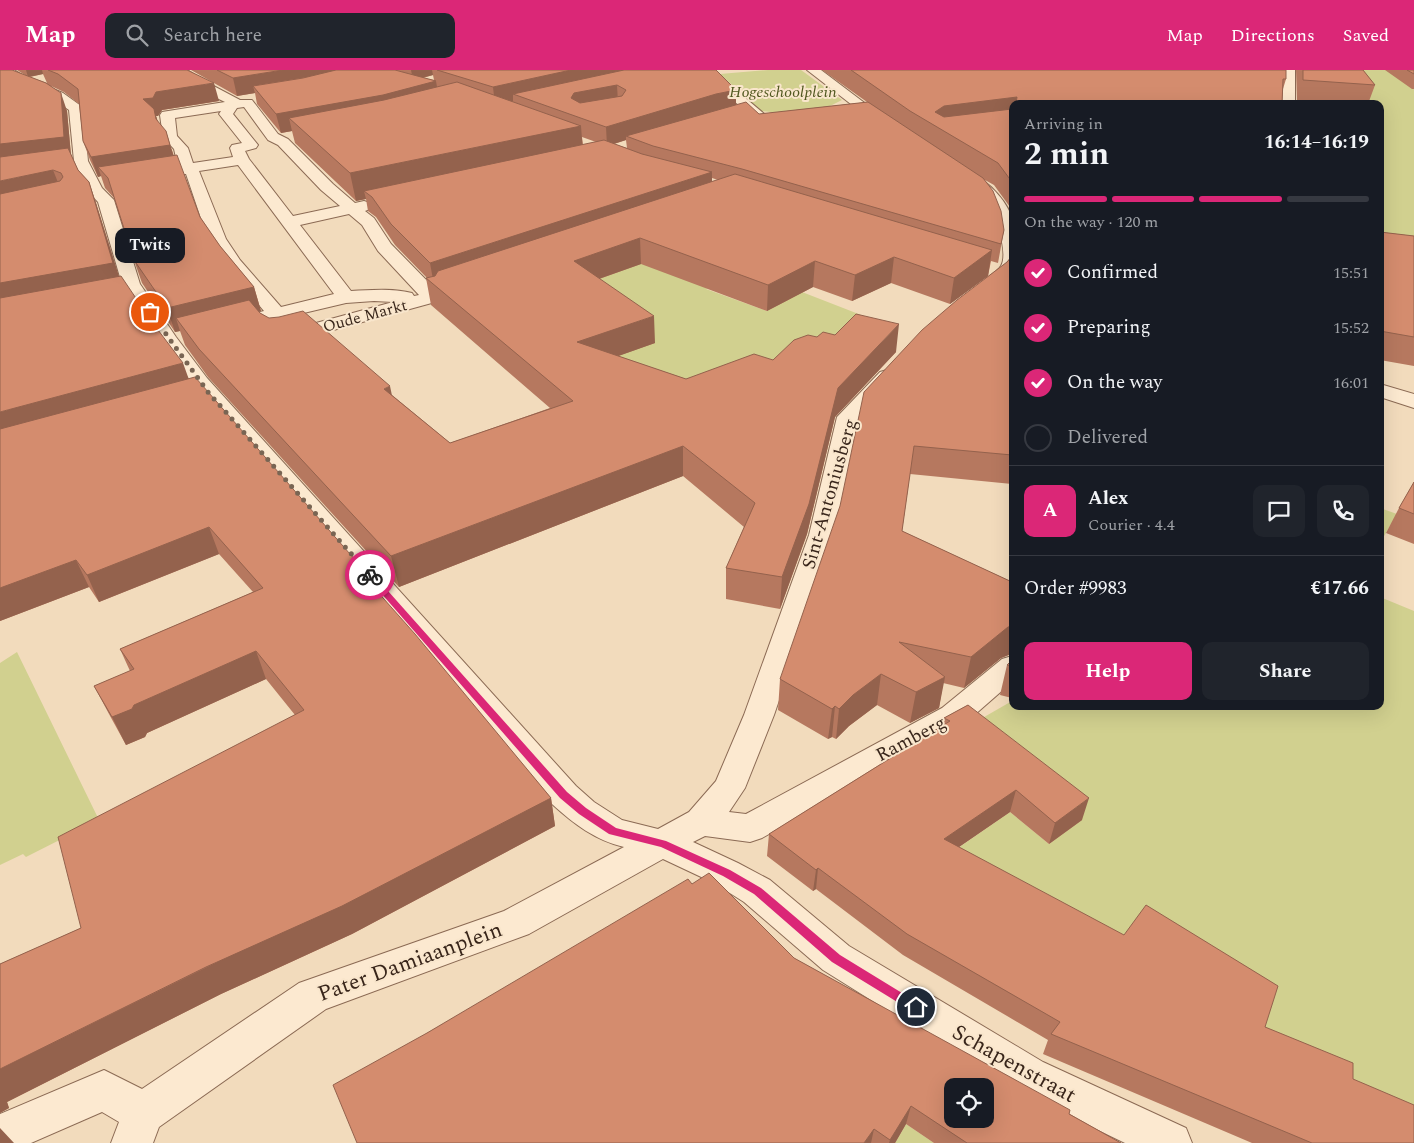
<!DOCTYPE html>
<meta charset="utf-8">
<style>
body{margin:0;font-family:Spectral,serif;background:#20242c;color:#f1f3f6;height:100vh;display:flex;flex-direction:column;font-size:19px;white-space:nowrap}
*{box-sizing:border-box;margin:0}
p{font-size:16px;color:#9ea1a6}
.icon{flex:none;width:28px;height:28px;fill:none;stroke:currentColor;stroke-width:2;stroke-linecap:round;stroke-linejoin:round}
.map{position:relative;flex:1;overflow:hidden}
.details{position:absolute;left:1009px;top:30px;width:375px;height:610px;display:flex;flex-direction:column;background:#171b24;border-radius:10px;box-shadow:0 5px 20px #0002}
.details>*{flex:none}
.fabs{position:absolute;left:944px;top:1008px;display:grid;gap:10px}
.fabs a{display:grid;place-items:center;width:50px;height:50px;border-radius:10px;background:#171b24;box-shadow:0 5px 20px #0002;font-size:25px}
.pin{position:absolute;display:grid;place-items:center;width:42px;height:42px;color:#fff;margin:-21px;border:2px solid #fff;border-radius:50%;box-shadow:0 1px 5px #0007}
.courier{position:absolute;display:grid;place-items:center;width:50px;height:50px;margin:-25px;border:4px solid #db2777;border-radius:50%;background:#fff;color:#222;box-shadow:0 1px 6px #0007}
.bubble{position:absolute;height:35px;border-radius:10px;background:#171b24;box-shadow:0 5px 20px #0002;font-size:16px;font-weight:700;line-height:35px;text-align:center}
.summary em{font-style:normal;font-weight:700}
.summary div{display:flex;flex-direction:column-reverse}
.summary{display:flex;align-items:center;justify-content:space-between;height:85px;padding:0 15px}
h1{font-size:32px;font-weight:700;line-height:38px}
.bar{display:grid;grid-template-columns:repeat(4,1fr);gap:8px 5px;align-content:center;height:60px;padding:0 15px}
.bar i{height:6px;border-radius:4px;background:#363941}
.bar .selected{background:#db2777}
.bar p{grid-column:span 4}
.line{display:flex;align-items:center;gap:12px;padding:0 15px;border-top:1px solid #363941}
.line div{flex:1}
.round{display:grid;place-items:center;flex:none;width:52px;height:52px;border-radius:10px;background:#20242c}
ol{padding:0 15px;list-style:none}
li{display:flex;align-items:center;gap:15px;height:55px}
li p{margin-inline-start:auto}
li .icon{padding:5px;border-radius:50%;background:#db2777;color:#fff;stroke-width:4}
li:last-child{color:#9ea1a6}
li i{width:28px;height:28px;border:2px solid #363941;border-radius:50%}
.button{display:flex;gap:10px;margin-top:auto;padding:10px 15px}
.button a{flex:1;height:58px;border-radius:10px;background:#db2777;color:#fff;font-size:20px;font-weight:700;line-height:58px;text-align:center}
.button a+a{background:#20242c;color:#f1f3f6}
header{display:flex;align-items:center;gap:30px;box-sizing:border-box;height:70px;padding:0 25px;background:#db2777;color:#fff}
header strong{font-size:24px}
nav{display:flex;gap:28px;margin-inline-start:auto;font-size:18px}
.search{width:350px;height:45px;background:#20242c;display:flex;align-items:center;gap:12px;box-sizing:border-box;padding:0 18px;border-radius:10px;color:#9ea1a6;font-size:19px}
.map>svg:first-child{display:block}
</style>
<header>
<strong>Map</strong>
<div class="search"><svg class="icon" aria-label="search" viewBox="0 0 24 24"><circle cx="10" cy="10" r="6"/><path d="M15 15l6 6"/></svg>Search here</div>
<nav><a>Map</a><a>Directions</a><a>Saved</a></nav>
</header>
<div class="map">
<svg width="1414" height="1073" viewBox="0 0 1414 1073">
<rect width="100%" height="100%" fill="#f2dbbc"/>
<path fill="#d1d08f" d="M768 0H801L842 30 824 39 788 44 761 41 720 4Z
M1349 0H1414V192L1380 188V34H1366Z
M682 179 743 201 706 219 767 241 802 222 874 250 753 312 600 307 576 217Z
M1380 438 1397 444 1380 473Z
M1380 527 1414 541V1061L1121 877 932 796 1010 742 1049 774 1081 750 965 658 1012 631V636H1052L1068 640 1070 636H1380Z
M17 582 99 750 26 787 23 784 0 795V593Z
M906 1054 934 1073H895Z"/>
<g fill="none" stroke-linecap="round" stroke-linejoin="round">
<g stroke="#8b6a54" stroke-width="2">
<path id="minor" d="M0 0H14L30 10 63 23 81 36 83 39 88 91 102 118 114 130 140 214 176 267 207 308 576 716 594 732 622 750 658 759 689 742 716 711 744 645 809 465 837 347 880 302 887 300 894 302 897 306 894 310 859 349 835 465 774 645 745 718 729 742 746 744 942 638 1002 589 1012 586V612L964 654 762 768 750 772 705 766 693 772 738 793 770 810 849 876 1043 992 1186 1058 1192 1073H1125L1015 1020 823 900 744 832 714 813 663 789 529 864 326 939 159 1057 153 1073H111L119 1052 102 1042 31 1073H0V1044L104 1000 142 1019 299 913 504 841 624 777C595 770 574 754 552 734L193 316 159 271 122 214 98 132 87 120 74 91 69 40 53 29 22 16Z
M173 0H187L206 12 240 30H252L278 64 288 69 333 114 355 133 364 131 370 133 372 136 370 139 365 141 374 148 391 174 439 223 441 227 439 231 286 273 279 275 272 273 253 247 256 243 264 241 228 198 208 169 186 104H168L165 101 168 98 178 96 174 79 163 67 160 45 162 42 225 32 196 18ZM244 37 268 70 278 75 321 120 340 136 293 146 249 89 245 81 256 78 258 75 233 44 237 38ZM221 41 219 44 242 73 232 75 230 78 233 87 193 93 188 78 177 66 175 48ZM238 95 334 224 281 237 240 190 226 169 199 101ZM349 144 362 155 378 181 419 225 414 226 412 223C392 218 371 220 351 221L300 155ZM374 231 393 232 283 262 278 256 290 252 293 248 291 246 346 233Z
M699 0H712L768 47H779L781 50 774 54H760Z
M807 0H821L895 56 893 59H883Z
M1283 0H1295V34H1281Z
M975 107C989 111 1010 135 1012 150 1015 167 1012 187 1012 204 1004 214 996 222 983 219L981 215C986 207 996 204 1001 196 1009 182 995 144 987 132 981 124 972 120 967 112L970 109Z
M1380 314 1414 324V338L1380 327Z"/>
</g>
<use href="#minor" fill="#fce9d0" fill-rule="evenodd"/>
</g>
<path fill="#b6785f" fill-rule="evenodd" d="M17 0H187L219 31 162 40 158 46H156L158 52 172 80 174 86 200 147 220 176 254 217 261 241H259L260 243 392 325 450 373 550 338 431 235 426 208H427L395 175 376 147 368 141 366 129 356 131 295 73 292 61 281 63 257 34 255 23 237 26 191 0H716L736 20V35L759 44 867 32 822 0H1286V9L1283 19 1282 34H1012V145L1010 137 994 115 985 110 1004 160 998 193 991 191 988 206 950 234 891 213 852 231 813 217 767 241 641 194 599 209 655 273 618 286 686 309 773 290 817 267 896 282 835 347 807 464 780 539 726 529V498L744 457 683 406 399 517 208 307 185 275 180 261 175 262 142 213 134 190 114 128 105 118 101 106 98 107 90 90 83 71 79 34 64 22 51 16 67 41 71 85 78 100 89 112 96 133 119 207 189 309 367 509 551 728 555 756 352 864 221 924 7 1032 9 1038 0 1043V894L81 858 295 645 266 609 147 663 145 667 126 675 109 644 94 616 130 601 120 579 253 522 219 484 99 532 89 517 0 551 25 5ZM43 4 47 13 30 7ZM433 5 434 10 423 8ZM582 67 596 72 583 75ZM626 70 627 78 614 74ZM712 108 718 110 712 112Z
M1296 0H1363L1375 15 1368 34H1350L1297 30Z
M1385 0H1414V19H1412Z
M1380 162 1414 166V296L1380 290Z
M1012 186V414L910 404 902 461 1012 512V585L1011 584 1001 588 964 618 943 613 939 638 910 653 877 635 849 656 836 669 832 667 828 669 778 640 780 609 1007 192Z
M1414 412V474L1386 463 1399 438Z
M1012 590V628L1000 625 1007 595Z
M968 635 1082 750 1049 774 1010 742 959 777 1353 1009 1414 1073H1252L1043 984 1048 970 903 885 816 819 813 821 767 786 769 764 943 655 944 648Z
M1052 636H1070L1068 640Z
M692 814 794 888 1121 1073H934L906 1054 895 1073H357L427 963Z"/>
<path fill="#94624d" d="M26 0H42L43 4 28 7Z
M283 0H350L253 16 255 23 237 26 233 8Z
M411 0H432L433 5 413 10Z
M571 0H650L513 24V31L495 35 493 17Z
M436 11 439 29 289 48 292 61 281 63 276 44Z
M214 13 219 31 162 40 158 46H156L160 58 143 29 156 22Z
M617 15 618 33 576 41 571 28 574 23Z
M736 20V38L626 66V70L607 76 606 57 716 24Z
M61 23 67 41 71 86 0 95V74Z
M1017 27 1016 34H1012V48L933 54 935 42 944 36Z
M581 56 583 82 364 121 366 129 356 131 350 103Z
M166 61 176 94 98 97 101 106 98 107 91 87Z
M53 100 61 120 0 133V111Z
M712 102V121L434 215 430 193Z
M89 112 96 133 122 216 0 238V213Z
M640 168 641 194 576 217 574 191Z
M992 180 988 206 950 234 954 208Z
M894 187 891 213 852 231 855 205Z
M815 191 813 217 767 241 768 215Z
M254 217 261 241 185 259 176 248 180 261 175 262 167 238Z
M654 246 655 273 579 300 577 272Z
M899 254 896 282 835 347 807 464 780 539 782 507 838 318Z
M183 293 192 318 0 371V342Z
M390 316 396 345 384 319Z
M683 376V406L399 517 391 486Z
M209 457 219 484 99 532 87 505Z
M76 490 89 517 0 551V518Z
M364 500 371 527 360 502Z
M1012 556V580L1011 584 1001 588 964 618 971 587 1008 557Z
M256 581 266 609 147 663 145 667 126 675 112 647 134 635Z
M881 604 877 635 849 656 836 669 839 639 853 625Z
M945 607 939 638 910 653 916 622Z
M835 636 832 667 828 669 832 639Z
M1016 720 1010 742 940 790 944 769Z
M551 728 555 756 352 864 221 924 7 1032 9 1038 0 1043V999Z
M1089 728 1082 750 1049 774 1055 753Z
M818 798 816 819 813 821 816 800Z
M911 1036 906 1054 895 1073H889L890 1070Z
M0 1058 14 1073H0Z
M874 1059 871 1073H864Z"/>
<path fill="#d48c6e" stroke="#94624d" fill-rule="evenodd" d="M0 0H12L46 13 61 23 64 67 0 74Z
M48 0H187L214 13 156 22 153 28 143 29 154 39 156 49 166 61 170 75 91 87 83 71 78 19 58 4Z
M217 0H283L233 8Z
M336 0H395L436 11 383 25 276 44 253 16 303 8Z
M437 0H571L493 17Z
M624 0H716L736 20 716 24 606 57 513 24ZM617 15 626 20 622 26 580 33 571 28 574 23Z
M851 0H1286V9H1283L1282 34H1016L1017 27 944 36 935 42 944 47 1012 39V112L998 93 910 41Z
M1303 0H1363L1375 15 1303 10Z
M1407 0H1414V4Z
M457 12 581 56 350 103 289 48 384 30Z
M746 32 759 44 868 32 983 108 993 121 1001 141 1004 160 1001 174 742 99 653 76 626 66Z
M604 70 642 84 712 102 430 193 391 154 372 127 364 121Z
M68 78 78 100 89 112 113 193 0 213V124L60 111 63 107 61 103 53 100 0 111V87Z
M177 85 200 147 220 176 254 217 167 238 134 190 108 108 98 97Z
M735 104 992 180 954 208 894 187 855 205 815 191 768 215 640 168 574 191 654 246 577 272 686 309 754 284 773 290 794 270 808 265 817 267 823 262 835 265 856 244 899 254 838 318 809 434 782 507 726 498 755 433 683 376 391 486 199 279 176 248 249 230 260 243 269 248 279 247 303 241 390 316 384 319 450 373 573 331 426 208 435 206 438 201Z
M1380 162 1414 166V267L1380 261Z
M1012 186V385L914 376 902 461 1012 512V556L1008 557 971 587 899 572 945 607 916 622 881 604 853 625 839 639 835 636 832 639 780 609 840 436 864 322 922 260 957 230 1007 192Z
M121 206 152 252 183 293 0 342V228Z
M195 307 364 500 360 502 415 564 551 728 342 836 206 897 0 999V894L81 858 58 767 304 640 256 581 134 635 132 639 112 647 94 616 134 599 120 579 263 518 209 457 87 505 76 490 0 518V359Z
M1414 412V444L1399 438Z
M1012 590V596L1007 595Z
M968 635 1089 728 1055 753 1016 720 944 769 1124 865 1146 835 1278 916 1265 957 1353 993V1009L1414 1035V1073H1312L1051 964 1060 952 907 864 818 798 816 800 769 764 950 651 944 648Z
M709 803 794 888 1070 1040 1069 1044 1121 1073H967L911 1036 890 1070 874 1059 864 1073H357L333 1015 427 963 688 809 692 814ZM952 1016H985V1049H952Z"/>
<path fill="#db2777" d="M367 503H372L567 722 586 738 616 758 666 771 730 800 761 818 840 885 920 934 922 937 920 941 916 943 912 941 832 892 754 824 723 806 661 777 609 764 579 744 560 728 367 507Z"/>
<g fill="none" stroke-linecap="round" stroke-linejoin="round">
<path stroke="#796553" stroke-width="5" stroke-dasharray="0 9" d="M150 242 208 322 370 505"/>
</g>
<g text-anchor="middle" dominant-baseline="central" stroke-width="4" stroke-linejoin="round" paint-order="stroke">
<g font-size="16" font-style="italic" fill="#50571f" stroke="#f9e6cc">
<text x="783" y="22">Hogeschoolplein</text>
</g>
<g font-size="16" fill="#38251a" stroke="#f9e6cc">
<text transform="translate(365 246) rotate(-15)">Oude Markt</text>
</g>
<g font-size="19" fill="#38251a" stroke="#f9e6cc">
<text transform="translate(830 424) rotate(-74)">Sint-Antoniusberg</text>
<text transform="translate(911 669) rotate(-28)">Ramberg</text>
</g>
<g font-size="22" fill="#38251a" stroke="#f9e6cc">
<text transform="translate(410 892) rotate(-20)">Pater Damiaanplein</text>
<text transform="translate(1014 994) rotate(29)">Schapenstraat</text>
</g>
</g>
</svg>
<div class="fabs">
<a><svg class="icon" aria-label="locate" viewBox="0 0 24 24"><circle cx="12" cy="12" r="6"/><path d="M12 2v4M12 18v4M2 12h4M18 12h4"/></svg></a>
</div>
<div class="pin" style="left:150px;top:242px;background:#ea580c"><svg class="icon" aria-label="bag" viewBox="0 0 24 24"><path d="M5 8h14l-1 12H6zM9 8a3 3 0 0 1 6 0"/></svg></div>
<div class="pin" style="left:916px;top:937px;background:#1f2937"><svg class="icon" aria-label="home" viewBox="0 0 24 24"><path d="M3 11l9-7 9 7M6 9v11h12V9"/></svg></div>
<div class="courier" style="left:370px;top:505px"><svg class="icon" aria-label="bike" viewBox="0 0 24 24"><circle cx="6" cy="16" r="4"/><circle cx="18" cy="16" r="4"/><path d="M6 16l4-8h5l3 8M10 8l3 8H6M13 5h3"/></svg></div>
<div class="bubble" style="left:115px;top:158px;width:70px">Twits</div>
<section class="details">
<div class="summary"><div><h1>2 min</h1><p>Arriving in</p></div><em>16:14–16:19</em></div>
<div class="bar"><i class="selected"></i><i class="selected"></i><i class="selected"></i><i></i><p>On the way · 120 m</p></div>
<ol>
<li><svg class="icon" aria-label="check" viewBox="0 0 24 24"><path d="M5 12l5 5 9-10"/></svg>Confirmed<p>15:51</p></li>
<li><svg class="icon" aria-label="check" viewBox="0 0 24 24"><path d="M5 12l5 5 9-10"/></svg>Preparing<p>15:52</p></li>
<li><svg class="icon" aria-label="check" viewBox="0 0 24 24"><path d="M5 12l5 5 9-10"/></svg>On the way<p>16:01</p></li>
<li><i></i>Delivered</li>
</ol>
<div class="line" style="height:90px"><b class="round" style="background:#db2777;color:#fff">A</b><div><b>Alex</b><p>Courier · 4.4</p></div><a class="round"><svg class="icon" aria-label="chat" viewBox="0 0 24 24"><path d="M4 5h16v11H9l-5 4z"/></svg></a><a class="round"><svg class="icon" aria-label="phone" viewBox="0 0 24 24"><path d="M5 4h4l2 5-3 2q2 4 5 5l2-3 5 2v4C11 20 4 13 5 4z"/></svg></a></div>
<div class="line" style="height:65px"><div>Order #9983</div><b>€17.66</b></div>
<div class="button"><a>Help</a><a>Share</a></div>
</section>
</div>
